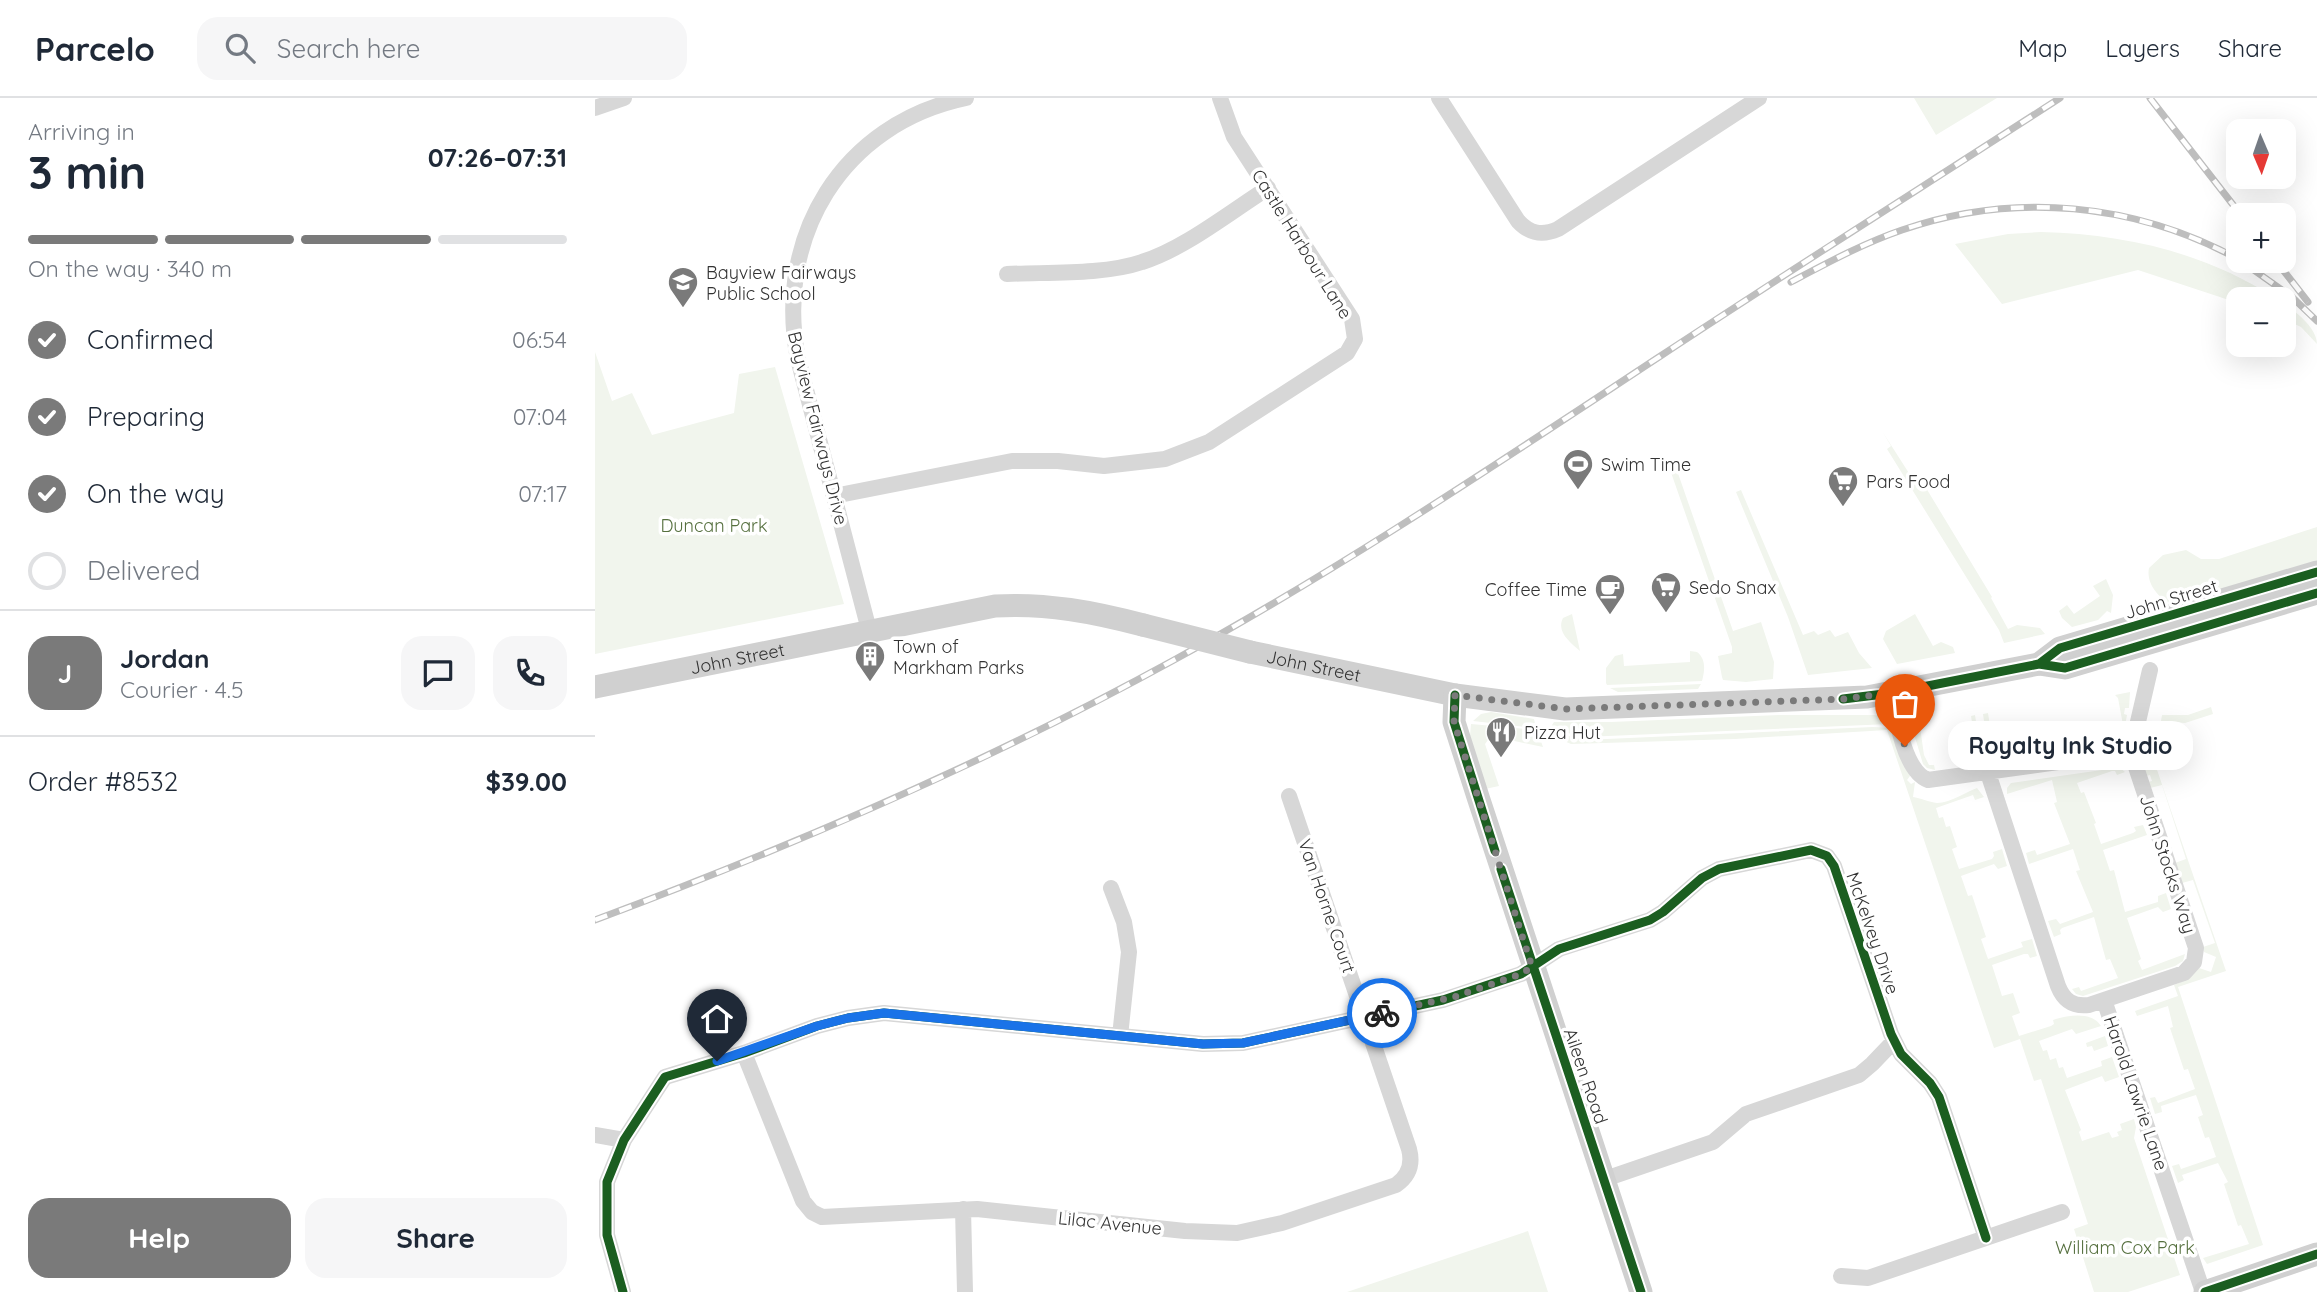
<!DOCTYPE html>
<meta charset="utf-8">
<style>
body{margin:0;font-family:Quicksand,sans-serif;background:#f6f6f7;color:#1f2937;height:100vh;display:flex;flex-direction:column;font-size:26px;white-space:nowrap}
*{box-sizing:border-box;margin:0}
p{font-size:23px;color:#747a83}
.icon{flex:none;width:38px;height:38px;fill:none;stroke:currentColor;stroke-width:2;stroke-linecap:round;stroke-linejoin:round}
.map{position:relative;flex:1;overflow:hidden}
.drawer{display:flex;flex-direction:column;background:#fff;width:595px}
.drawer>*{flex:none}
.needle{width:46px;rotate:178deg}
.buttons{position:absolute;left:1631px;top:21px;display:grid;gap:14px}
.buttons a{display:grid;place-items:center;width:70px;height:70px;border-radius:14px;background:#fff;box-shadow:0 7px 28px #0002;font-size:35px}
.pin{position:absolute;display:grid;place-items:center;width:60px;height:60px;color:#fff;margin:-72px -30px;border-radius:50% 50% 50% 0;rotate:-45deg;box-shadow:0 0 7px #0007}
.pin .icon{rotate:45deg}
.courier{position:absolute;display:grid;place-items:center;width:70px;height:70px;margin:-35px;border:5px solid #1a73e8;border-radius:50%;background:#fff;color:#222;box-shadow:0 2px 9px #0007}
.bubble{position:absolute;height:49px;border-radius:21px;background:#fff;box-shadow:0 7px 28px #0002;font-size:23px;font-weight:700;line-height:49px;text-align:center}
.head em{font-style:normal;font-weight:700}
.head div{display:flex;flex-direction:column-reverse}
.head{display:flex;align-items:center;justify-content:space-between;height:119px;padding:0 28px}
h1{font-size:46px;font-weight:700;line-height:52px}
.bar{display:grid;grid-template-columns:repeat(4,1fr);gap:10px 7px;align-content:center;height:84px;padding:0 28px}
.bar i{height:9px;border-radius:5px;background:#e0e1e3}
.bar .active{background:#7a7a7a}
.bar p{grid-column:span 4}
.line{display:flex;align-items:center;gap:18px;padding:0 28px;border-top:2px solid #e0e1e3}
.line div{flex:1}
.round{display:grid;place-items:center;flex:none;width:74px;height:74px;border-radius:21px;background:#f6f6f7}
ol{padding:0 28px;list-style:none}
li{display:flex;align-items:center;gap:21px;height:77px}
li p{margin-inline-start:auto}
li .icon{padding:7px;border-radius:50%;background:#7a7a7a;color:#fff;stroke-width:4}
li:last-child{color:#747a83}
li i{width:38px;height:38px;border:4px solid #e0e1e3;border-radius:50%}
.button{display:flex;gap:14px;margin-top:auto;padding:14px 28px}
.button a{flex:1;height:80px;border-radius:21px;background:#7a7a7a;color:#fff;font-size:28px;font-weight:700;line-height:80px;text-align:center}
.button a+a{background:#f6f6f7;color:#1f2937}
header{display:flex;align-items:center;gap:42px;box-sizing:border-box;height:98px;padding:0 35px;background:#fff;border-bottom:2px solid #e0e1e3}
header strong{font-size:33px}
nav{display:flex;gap:38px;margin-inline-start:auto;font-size:24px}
.search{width:490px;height:63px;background:#f6f6f7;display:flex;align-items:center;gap:18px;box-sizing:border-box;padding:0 24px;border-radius:21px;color:#747a83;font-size:26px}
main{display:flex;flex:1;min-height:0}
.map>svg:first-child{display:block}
</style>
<header>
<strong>Parcelo</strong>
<div class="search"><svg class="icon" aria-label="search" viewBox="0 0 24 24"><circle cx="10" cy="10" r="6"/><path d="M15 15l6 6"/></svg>Search here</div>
<nav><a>Map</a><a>Layers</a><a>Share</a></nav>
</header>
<main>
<section class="drawer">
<div class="head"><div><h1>3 min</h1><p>Arriving in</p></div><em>07:26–07:31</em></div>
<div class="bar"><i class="active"></i><i class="active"></i><i class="active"></i><i></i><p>On the way · 340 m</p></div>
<ol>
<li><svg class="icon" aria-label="check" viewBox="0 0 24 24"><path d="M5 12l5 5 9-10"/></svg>Confirmed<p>06:54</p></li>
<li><svg class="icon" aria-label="check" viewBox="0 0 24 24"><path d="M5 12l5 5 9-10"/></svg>Preparing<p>07:04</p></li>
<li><svg class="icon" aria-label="check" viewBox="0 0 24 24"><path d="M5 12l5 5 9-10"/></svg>On the way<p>07:17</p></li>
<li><i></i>Delivered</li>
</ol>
<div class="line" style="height:126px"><b class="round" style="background:#7a7a7a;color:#fff">J</b><div><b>Jordan</b><p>Courier · 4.5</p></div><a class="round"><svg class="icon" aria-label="chat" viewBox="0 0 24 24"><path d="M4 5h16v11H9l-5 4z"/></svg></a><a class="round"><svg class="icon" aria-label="phone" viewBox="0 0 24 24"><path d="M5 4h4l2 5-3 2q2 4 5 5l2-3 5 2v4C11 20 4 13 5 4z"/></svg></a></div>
<div class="line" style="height:91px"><div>Order #8532</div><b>$39.00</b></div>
<div class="button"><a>Help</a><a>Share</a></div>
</section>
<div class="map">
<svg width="1722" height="1194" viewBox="0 0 1722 1194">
<rect width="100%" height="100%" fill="#fff"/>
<path fill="#f1f5ed" d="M1319 0H1402L1341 37Z
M1446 134C1531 136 1611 155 1682 201H1643V205L1543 172 1407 206 1360 146 1413 136Z
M1689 205C1701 214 1722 230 1722 246L1706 229 1689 221Z
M0 254 17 303 37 295 57 337 139 315 144 276 180 269 249 506 0 556Z
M1287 333 1319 383 1325 380 1397 499 1396 500 1413 531 1422 527 1445 530 1450 536 1409 545 1404 532 1292 351 1296 348Z
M1078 361 1138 533 1166 524 1179 564 1178 581 1151 584 1128 582 1127 579 1123 558 1137 555V549L1072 363Z
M1146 392 1208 537 1219 533 1223 537 1235 532 1240 539 1253 534 1264 555 1277 570 1213 577 1193 519 1141 394Z
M1722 429V463L1585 504 1577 502 1575 505C1562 499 1551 484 1554 470L1568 457 1591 452 1606 461H1624Z
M1511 481 1518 497 1516 515 1512 513 1503 522 1477 529 1467 520 1464 513 1472 507 1479 516 1505 498 1498 488Z
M977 516 985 553C975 544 961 534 968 520Z
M1320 516 1338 548 1346 544 1358 549 1360 555 1302 566 1288 541 1291 533Z
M1095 553 1102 554C1111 561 1110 572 1107 583L1012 587 1011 585V570L1020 558 1028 556 1029 568 1095 564Z
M1106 586 1103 591 1023 594 1015 590Z
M1535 594 1534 610H1530L1529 616 1532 617 1528 639 1522 645 1521 639 1527 636 1525 628 1528 627 1523 600 1520 597Z
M1616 609 1618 616 1590 625 1566 623 1567 617H1593Z
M896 614 939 621 941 630 878 623 886 616Z
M1393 615 1399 654 1401 658 1406 657 1407 665 1395 667 1388 616Z
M1184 617H1279L1289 619 1295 626 989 639 957 631V627L959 624H1016Z
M1380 617 1388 668 1376 670 1375 662 1380 661 1382 657 1376 618Z
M1328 625 1325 629 1329 657 1334 667H1339L1340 672 1332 670 1328 666 1316 626Z
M876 626 942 632 948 649 896 638 890 646 904 688 890 691 875 638Z
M1278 629 1297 630 1315 678 1312 682 1316 686 1320 684 1318 699C1325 700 1334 704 1342 705 1355 705 1371 694 1382 690L1389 699 1380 702 1378 697 1341 710 1344 720 1348 719 1351 729 1355 728 1362 749 1357 751 1364 771 1397 761 1399 758 1398 754 1407 751 1412 768 1403 771 1399 766 1366 778 1373 798 1377 797 1391 839 1386 841 1393 861 1425 850 1428 849 1426 844 1437 841 1442 858 1435 860 1433 856H1429L1397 867 1407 898 1418 895 1425 915 1417 918 1424 938 1456 928 1459 926 1458 922C1472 917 1497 913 1506 928L1481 936 1477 931 1444 943 1448 953 1452 952 1455 962 1461 960 1464 970 1468 969 1472 980 1507 968 1506 963 1517 959 1524 979 1510 984 1507 978 1470 992 1486 1032 1484 1034 1487 1043 1514 1034 1517 1040 1524 1038 1522 1034 1527 1032 1525 1026 1539 1021 1541 1029 1539 1040 1585 1177 1533 1194H1499L1479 1131 1493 1126 1446 981 1439 983 1425 941 1399 950 1292 632 1140 641 976 646 962 640 958 634 989 642Z
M1548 631 1631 873 1583 889 1668 1147 1612 1166 1608 1160 1654 1146 1646 1127 1643 1128 1629 1086 1633 1084 1623 1065 1587 1077 1589 1082 1583 1085 1577 1068 1584 1066 1586 1071 1621 1059 1614 1039 1610 1040 1603 1019 1608 1017 1601 997 1566 1008 1567 1014 1560 1016 1555 1000 1560 999 1563 1005 1600 991 1593 971 1589 972 1575 930 1578 929 1573 908 1542 918 1540 913 1583 898 1579 887 1595 880 1604 870 1616 874 1621 859 1609 854 1608 849 1620 845 1598 782 1587 785 1580 765 1591 761 1567 687 1555 690 1553 684 1557 683 1555 677 1551 678 1544 657H1549V651H1545Z
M1477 639 1481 646 1485 645 1486 654 1467 657 1466 648 1470 647 1471 640Z
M1519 665H1525L1524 669 1530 674 1522 677 1520 673H1517L1482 685 1486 695 1489 694 1501 725 1499 726 1506 746 1538 735 1541 733 1539 729 1548 727 1552 737 1508 752 1515 773 1519 772 1530 814 1563 804V798L1571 795 1576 811 1568 814 1563 809 1532 820 1546 861 1543 863 1547 872 1590 856 1588 863 1580 868 1488 898 1481 896 1477 891 1484 889 1486 893 1523 880 1515 861 1511 862 1499 819 1467 830 1465 832 1466 836 1459 839 1453 823 1461 821 1465 826 1498 814 1481 773 1485 772 1478 751 1434 766 1431 755 1440 752 1442 757 1475 746 1459 705 1462 704 1457 682 1412 696V690L1416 685 1514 671Z
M1510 938 1513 948 1499 953 1497 948 1492 949 1491 945Z
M933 1133 953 1194H752Z"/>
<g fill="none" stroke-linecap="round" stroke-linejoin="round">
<path stroke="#d7d7d7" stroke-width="16" d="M844 0 923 123C935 136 947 138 963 131L1164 0
M0 10 29 0
M412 176C453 174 509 177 547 164 589 151 635 114 673 90
M239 398 417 363H463L509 368 570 361 614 344 752 255 760 241 757 221 639 39 625 0
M274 532 203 261C179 139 247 26 371 0
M1297 595C1301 619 1309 673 1333 682L1536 654
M1393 675 1463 888C1469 903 1478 909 1494 907L1589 875 1599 864 1601 850 1536 654 1555 572
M516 790 529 824 534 854 525 938
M1509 902 1608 1194
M149 955 208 1103 217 1114 227 1119 382 1111 590 1133 642 1135 687 1125 801 1087C814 1078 818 1066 814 1051L694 698
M0 1037 29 1042
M1010 1081 1118 1044 1151 1016 1264 977 1277 966 1299 943
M368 1111 370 1194
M1246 1178 1273 1180 1467 1114
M28 1194 12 1137V1084L29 1042 70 979 149 955 222 928 253 920 289 915 608 946 648 945 769 919 848 902 926 876 964 851 1055 822 1068 814 1107 780 1124 771 1216 752 1232 758 1239 768 1296 936 1306 956 1335 985 1344 999 1391 1140"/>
<g stroke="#d0d0d0" stroke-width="23">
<path id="s1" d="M655 554 860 597 970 611 1272 599 1444 566 1470 570 1722 495"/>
<path d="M1444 566 1465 550 1722 474"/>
<path id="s2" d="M0 589 400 508C452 505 498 514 548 527"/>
<path d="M860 597 859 624 884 702 1046 1194"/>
<path d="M1610 1194 1722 1156"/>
</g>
<g stroke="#bebebe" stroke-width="7">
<path id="rail" d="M1555 0 1646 117
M1646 163 1697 199 1722 223
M1681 163 1713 204
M1196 184C1232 165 1269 145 1307 132 1420 93 1540 105 1643 161
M0 822C198 748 393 664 579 562 747 470 906 363 1067 257 1199 170 1332 86 1465 0"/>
</g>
<use href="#rail" stroke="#fff" stroke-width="4.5" stroke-dasharray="13" stroke-linecap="butt"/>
<path stroke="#d0d0d0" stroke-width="23" d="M548 527 655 554"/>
<g stroke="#fff" stroke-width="13">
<path id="cycleway" d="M1444 566 1465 550 1722 474
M860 597 859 624 900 753
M1248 601 1297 595 1444 566 1470 570 1722 495
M906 771 1046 1194
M28 1194 12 1137V1084L29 1042 70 979 149 955 222 928 253 920 289 915 608 946 648 945 769 919 848 902 926 876 964 851 1055 822 1068 814 1107 780 1124 771 1216 752 1232 758 1239 768 1296 936 1306 956 1335 985 1344 999 1391 1140
M1610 1194 1722 1156"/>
</g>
<use href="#cycleway" stroke="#1b5e20" stroke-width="9"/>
</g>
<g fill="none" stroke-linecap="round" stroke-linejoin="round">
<path stroke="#7a7a7a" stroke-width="7" stroke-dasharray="0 12.6" d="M787 915 859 899 926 876 937 869 859 624 860 597 971 611 1248 601 1297 595 1303 626 1310 648"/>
<path stroke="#1a73e8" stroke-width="9" d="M122 963 222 928 253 920 289 915 608 946 648 945 787 915"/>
</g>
<defs>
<g id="school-pin" transform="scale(1.575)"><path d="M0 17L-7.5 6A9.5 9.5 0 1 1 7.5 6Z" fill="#7a7a7a" stroke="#fff"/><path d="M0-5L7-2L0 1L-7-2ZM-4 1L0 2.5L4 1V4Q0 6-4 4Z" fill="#fff"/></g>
<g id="stadium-pin" transform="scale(1.575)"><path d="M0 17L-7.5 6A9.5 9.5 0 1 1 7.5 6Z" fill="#7a7a7a" stroke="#fff"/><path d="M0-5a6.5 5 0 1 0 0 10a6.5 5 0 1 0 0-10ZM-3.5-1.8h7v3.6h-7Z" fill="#fff"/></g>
<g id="supermarket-pin" transform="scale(1.575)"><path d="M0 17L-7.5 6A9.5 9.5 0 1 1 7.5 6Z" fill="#7a7a7a" stroke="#fff"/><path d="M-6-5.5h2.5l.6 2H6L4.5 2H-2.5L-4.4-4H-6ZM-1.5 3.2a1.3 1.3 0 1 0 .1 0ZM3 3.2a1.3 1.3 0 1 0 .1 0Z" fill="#fff"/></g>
<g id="cafe-pin" transform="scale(1.575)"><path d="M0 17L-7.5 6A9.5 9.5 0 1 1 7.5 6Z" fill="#7a7a7a" stroke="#fff"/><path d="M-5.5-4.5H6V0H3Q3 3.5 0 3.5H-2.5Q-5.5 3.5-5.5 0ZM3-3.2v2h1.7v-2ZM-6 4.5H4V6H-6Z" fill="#fff"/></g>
<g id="building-pin" transform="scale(1.575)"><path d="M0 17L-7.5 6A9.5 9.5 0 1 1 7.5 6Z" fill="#7a7a7a" stroke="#fff"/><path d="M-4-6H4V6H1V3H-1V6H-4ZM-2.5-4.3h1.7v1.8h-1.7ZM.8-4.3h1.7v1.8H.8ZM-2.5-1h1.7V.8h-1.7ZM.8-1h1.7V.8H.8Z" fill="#fff"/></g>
<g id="restaurant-pin" transform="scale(1.575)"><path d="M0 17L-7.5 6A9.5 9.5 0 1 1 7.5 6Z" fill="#7a7a7a" stroke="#fff"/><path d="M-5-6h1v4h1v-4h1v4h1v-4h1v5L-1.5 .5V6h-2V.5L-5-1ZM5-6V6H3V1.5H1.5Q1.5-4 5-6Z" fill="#fff"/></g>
</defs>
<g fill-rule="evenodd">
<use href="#school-pin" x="88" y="184"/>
<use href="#stadium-pin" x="983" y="366"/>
<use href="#supermarket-pin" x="1248" y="383"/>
<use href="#supermarket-pin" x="1071" y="489"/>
<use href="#cafe-pin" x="1015" y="491"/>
<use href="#building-pin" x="275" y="558"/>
<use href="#restaurant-pin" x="906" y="634"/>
</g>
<g text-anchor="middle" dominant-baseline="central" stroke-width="7" stroke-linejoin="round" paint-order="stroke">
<g font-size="18" fill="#333" stroke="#fff">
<text transform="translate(707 146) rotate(58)">Castle Harbour Lane</text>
<text transform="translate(223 330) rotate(76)">Bayview Fairways Drive</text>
<text transform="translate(1576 501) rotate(-17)">John Street</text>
<text stroke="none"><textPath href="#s2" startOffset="145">John Street</textPath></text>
<text stroke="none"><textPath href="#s1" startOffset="65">John Street</textPath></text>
<text transform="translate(1573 766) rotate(72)">John Stocks Way</text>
<text transform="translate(732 808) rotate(71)">Van Horne Court</text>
<text transform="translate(1278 835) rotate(71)">McKelvey Drive</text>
<text transform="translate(991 978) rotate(71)">Aileen Road</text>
<text transform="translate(1541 995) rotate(71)">Harold Lawrie Lane</text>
<text transform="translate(515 1125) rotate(6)">Lilac Avenue</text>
</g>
<g font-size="18" fill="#333" stroke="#fff" text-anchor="start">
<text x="111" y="174">Bayview Fairways<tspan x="111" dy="21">Public School</tspan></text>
<text x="1006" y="366">Swim Time</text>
<text x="1271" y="383">Pars Food</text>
<text x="1094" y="489">Sedo Snax</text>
<text x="992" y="491" text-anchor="end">Coffee Time</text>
<text x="298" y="548">Town of<tspan x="298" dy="21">Markham Parks</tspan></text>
<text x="929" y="634">Pizza Hut</text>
</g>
<g font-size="18" fill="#56703f" stroke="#fff">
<text x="119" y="427">Duncan Park</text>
<text x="1530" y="1149">William Cox Park</text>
</g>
</g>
</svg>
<div class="buttons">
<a><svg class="needle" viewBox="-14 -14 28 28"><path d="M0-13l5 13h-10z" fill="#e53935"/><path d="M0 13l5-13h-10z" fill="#747a83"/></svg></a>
<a>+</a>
<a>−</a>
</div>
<div class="pin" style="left:1310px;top:648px;background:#ea580c"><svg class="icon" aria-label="bag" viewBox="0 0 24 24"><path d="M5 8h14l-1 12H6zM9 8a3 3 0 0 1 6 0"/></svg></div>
<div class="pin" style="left:122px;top:963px;background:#1f2937"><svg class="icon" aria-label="home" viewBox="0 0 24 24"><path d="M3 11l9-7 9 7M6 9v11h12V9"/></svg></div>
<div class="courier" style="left:787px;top:915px"><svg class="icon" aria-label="bike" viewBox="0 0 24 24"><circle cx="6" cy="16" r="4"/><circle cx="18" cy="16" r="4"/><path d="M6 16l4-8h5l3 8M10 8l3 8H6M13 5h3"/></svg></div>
<div class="bubble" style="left:1353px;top:623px;width:245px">Royalty Ink Studio</div>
</div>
</main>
